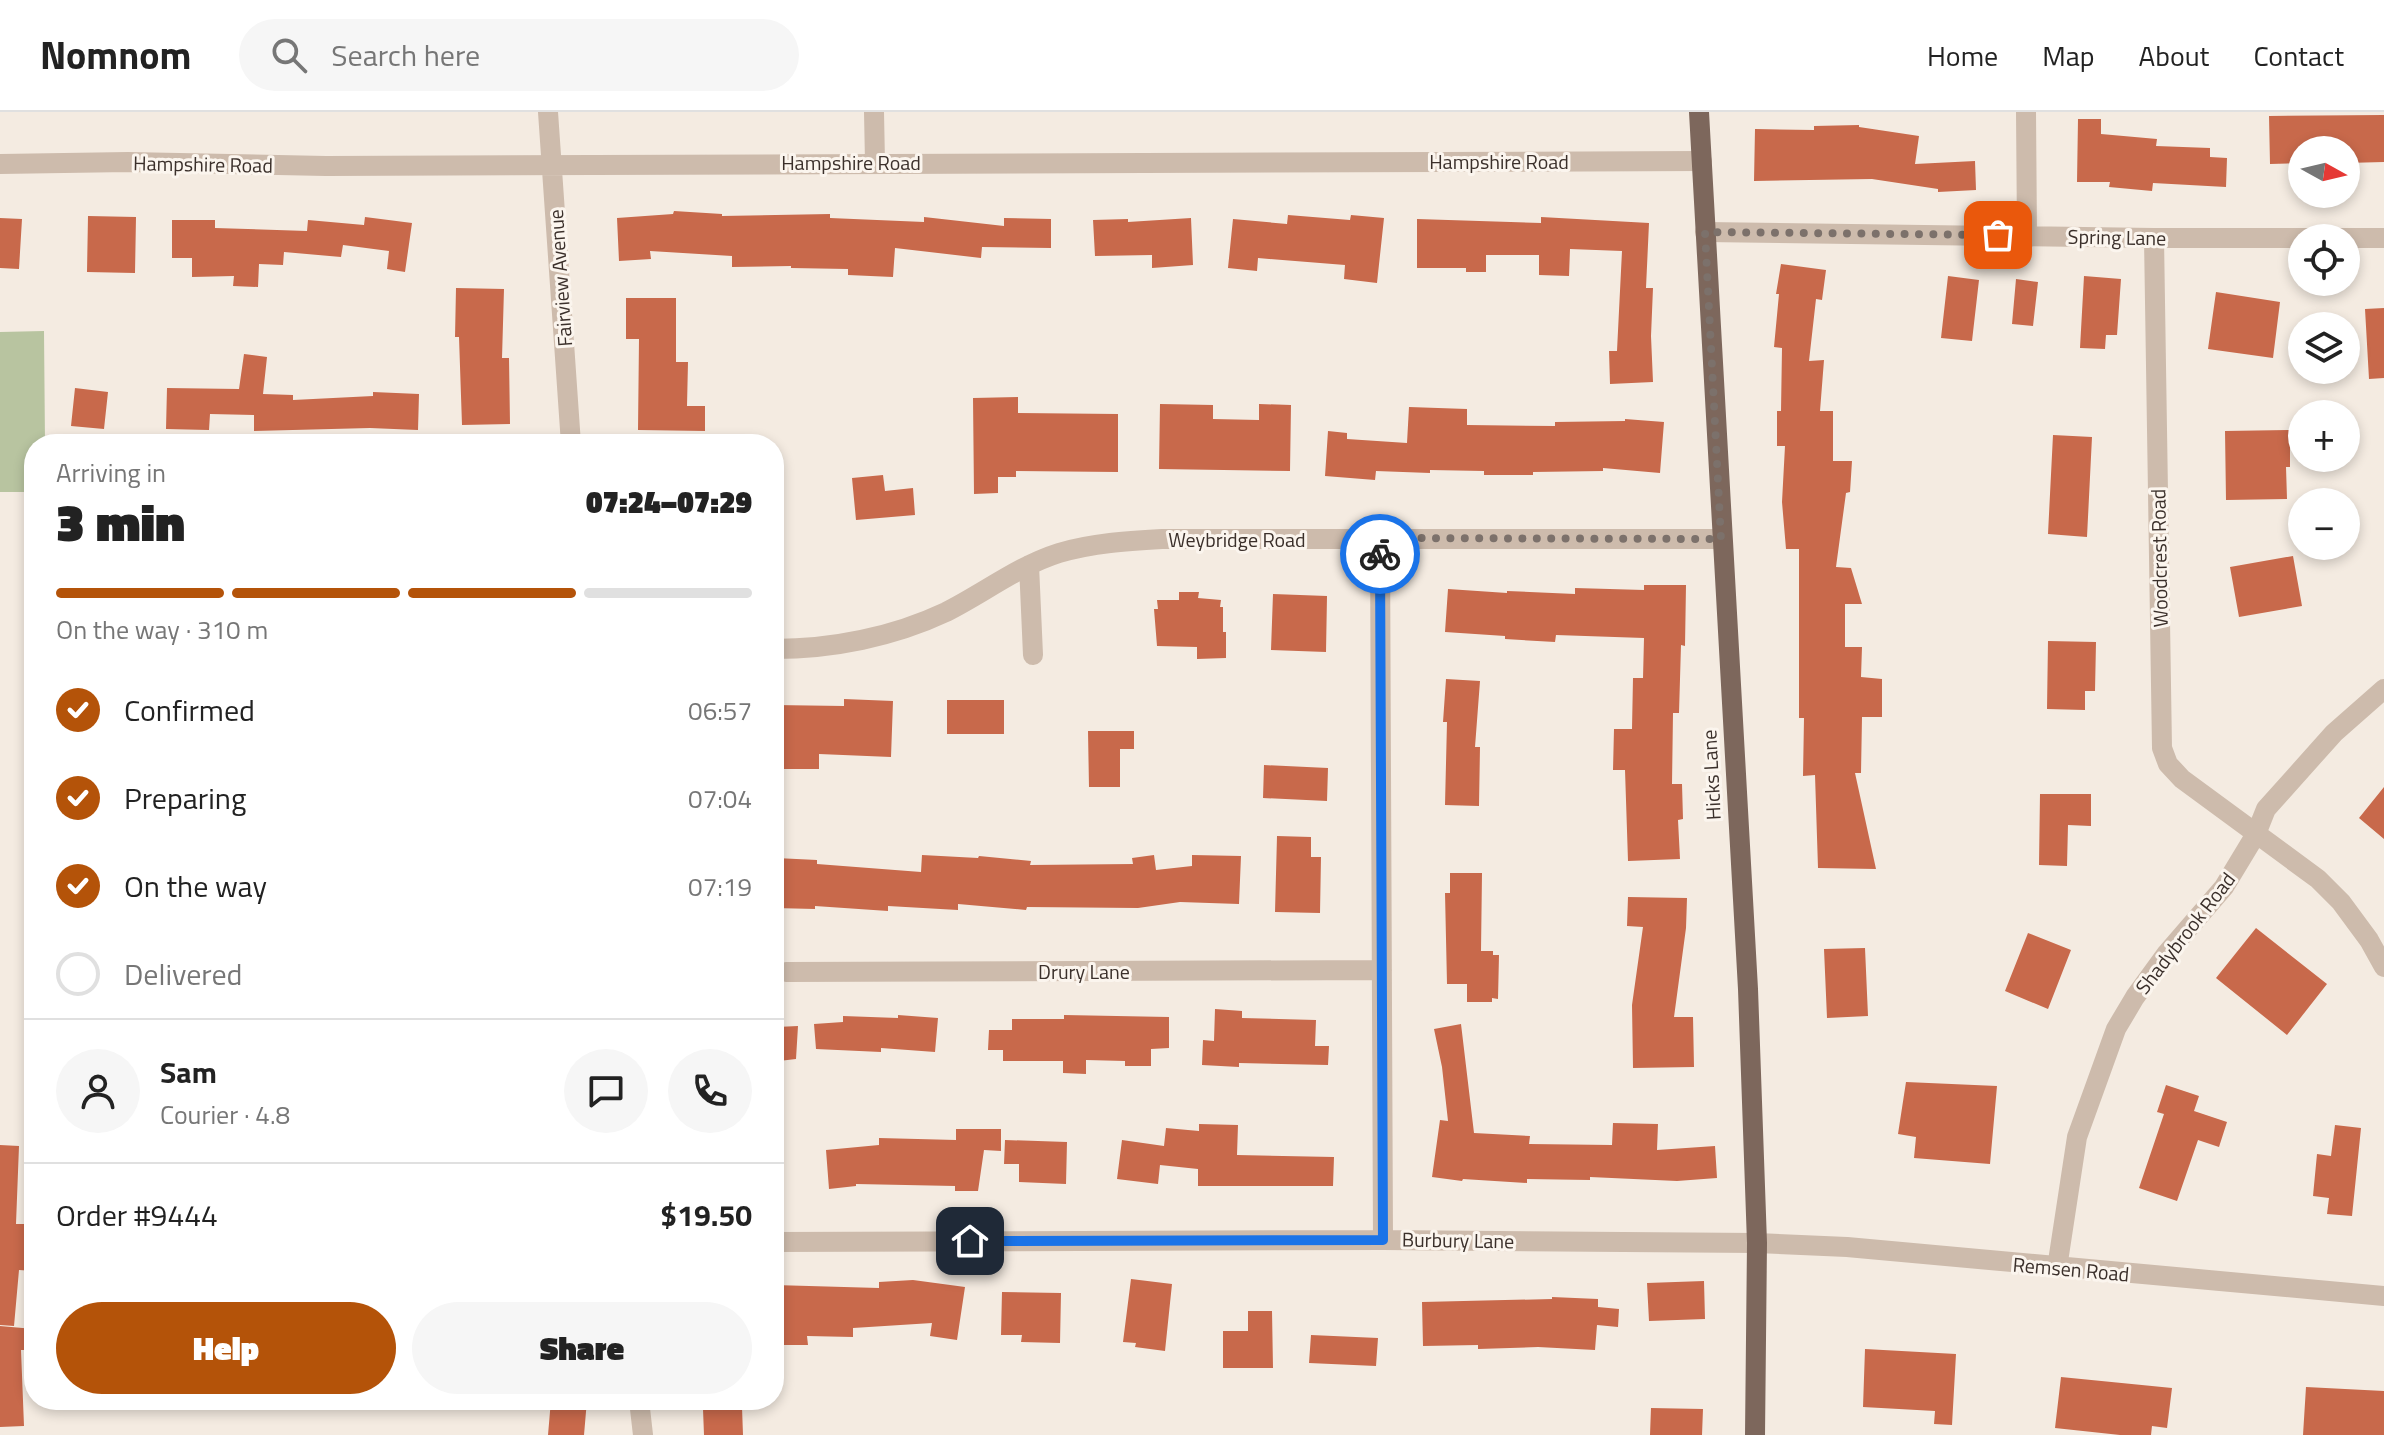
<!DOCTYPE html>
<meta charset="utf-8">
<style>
body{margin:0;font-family:"Titillium Web",sans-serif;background:#f6f6f6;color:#222;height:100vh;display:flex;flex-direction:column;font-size:30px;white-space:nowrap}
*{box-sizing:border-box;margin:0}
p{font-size:26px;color:#767676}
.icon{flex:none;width:44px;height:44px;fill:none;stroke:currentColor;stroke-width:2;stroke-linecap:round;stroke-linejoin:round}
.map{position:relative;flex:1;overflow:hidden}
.sheet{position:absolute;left:24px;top:322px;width:760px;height:976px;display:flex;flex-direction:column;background:#fff;border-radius:32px;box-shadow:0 4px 12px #0003}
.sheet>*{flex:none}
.needle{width:52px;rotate:98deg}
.fabs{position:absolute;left:2288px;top:24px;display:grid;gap:16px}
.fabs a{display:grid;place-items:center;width:72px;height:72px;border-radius:50%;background:#fff;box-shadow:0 4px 12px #0003;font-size:40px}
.pin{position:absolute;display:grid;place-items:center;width:68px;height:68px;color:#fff;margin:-34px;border-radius:16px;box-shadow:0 4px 12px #0006}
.courier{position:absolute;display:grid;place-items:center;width:80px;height:80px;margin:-40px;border:6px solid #1a73e8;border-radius:50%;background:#fff;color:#222;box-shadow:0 2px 10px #0007}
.head em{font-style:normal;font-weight:800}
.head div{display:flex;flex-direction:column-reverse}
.head{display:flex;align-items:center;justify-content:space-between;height:136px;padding:0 32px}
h1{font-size:52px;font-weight:800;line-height:60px}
.bar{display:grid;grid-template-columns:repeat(4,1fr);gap:12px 8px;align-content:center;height:96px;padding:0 32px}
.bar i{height:10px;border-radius:6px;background:#e0e0e0}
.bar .current{background:#b45309}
.bar p{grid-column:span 4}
.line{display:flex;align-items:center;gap:20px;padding:0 32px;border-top:2px solid #e0e0e0}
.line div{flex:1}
.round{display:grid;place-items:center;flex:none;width:84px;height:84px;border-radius:42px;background:#f6f6f6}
ol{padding:0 32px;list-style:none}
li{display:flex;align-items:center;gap:24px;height:88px}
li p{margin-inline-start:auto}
li .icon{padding:8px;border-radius:50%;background:#b45309;color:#fff;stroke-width:4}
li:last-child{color:#767676}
li i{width:44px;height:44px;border:4px solid #e0e0e0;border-radius:50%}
.cta{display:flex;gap:16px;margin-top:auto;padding:16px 32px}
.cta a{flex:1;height:92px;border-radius:48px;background:#b45309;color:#fff;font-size:32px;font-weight:800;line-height:92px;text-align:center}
.cta a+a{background:#f6f6f6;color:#222}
header{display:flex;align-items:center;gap:48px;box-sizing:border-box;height:112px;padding:0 40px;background:#fff;border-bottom:2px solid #e0e0e0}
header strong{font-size:38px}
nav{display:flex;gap:44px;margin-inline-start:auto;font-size:28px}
.search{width:560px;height:72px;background:#f6f6f6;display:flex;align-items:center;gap:20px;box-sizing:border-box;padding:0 28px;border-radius:44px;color:#767676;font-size:30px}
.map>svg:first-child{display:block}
</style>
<header>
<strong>Nomnom</strong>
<div class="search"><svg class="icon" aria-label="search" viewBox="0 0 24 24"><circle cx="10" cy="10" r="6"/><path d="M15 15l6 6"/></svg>Search here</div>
<nav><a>Home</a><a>Map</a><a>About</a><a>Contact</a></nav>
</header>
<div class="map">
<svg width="2384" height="1323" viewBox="0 0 2384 1323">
<rect width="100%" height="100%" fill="#f4ebe1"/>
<path fill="#b8c4a0" d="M44 219 45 332H34V380H0V220Z"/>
<path fill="#c8694b" d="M2384 3V50L2346 51V38H2302V51L2270 52 2269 4Z
M2078 7H2101V22L2157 27 2156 34 2210 36V45L2227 46 2226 75 2153 71 2152 79 2109 75 2110 70H2077Z
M1859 13V15L1919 24 1915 52 1975 49 1976 78 1938 80V77L1872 67 1754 69 1755 17 1814 18V14Z
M674 99 722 102V104L830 102V106L924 110V105L1004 114V106L1051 107V136L982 135 981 146 895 136 893 165 848 163V157L791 156V154L732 155V144L650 139 651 147 619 149 617 106 673 102Z
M1288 103 1350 108 1351 103 1384 106 1377 171 1344 167 1345 153 1258 146 1257 159 1228 156 1233 107 1287 112Z
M88 104 136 105 135 161 87 160Z
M365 105 412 111 405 160 387 157 389 139 343 133 341 145 284 140 283 153 259 152 258 175 233 174 234 164 192 165V146H172V108H215V116L307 119 308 108 364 113Z
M1541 105 1649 111 1646 176H1653L1651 224 1653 270 1610 272 1609 239H1617L1622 139 1570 137 1569 164 1539 163V143H1486V160H1466V156H1417V107L1541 111Z
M0 106 22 107 19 157 0 156Z
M1191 106 1193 153 1152 156V143L1095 144 1093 108 1128 107V110Z
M1781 152 1826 158 1822 188 1816 187 1809 249 1824 248 1820 299H1833V349H1852L1850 380 1846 381 1836 455 1851 456 1862 492H1845V535H1862L1861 565 1882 567V605H1862L1861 661H1855L1876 757 1818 756 1815 663 1803 664 1804 606H1799V437H1786L1782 390 1785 334H1777V299H1781L1782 236 1774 235 1779 182H1776Z
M1948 164 1979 168 1972 229 1941 226Z
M2084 164 2121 167 2117 223H2106L2105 237 2080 236Z
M2016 167 2038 170 2033 214 2012 212Z
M456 176 504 177 502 246H509L510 312 462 313 459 225H455Z
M2216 180 2280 190 2273 246 2208 237Z
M626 186H676V250H688L687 294H705V319L638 318 639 227H626Z
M2384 196V266L2369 267 2365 197Z
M244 242 267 245 263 282 293 283V288L373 284V280L419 282 418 318 370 316 254 319V303L210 302 209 318 166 317 167 276 239 277Z
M75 276 108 280 104 317 71 314Z
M1018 285V301L1118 302V360L1016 359V365H998V381L974 382 973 286Z
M1160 292 1213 293V307L1259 308V292L1291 293 1290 359 1159 357Z
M1409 295 1467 297V313L1555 314V310L1625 309V307L1664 310 1660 361 1603 356V359L1533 360V363H1484V359L1430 358V361L1376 359 1375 368 1325 364 1328 319 1347 321V327L1407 331Z
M2290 318V355H2286L2287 387 2226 388 2225 319Z
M2053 323 2092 325 2087 425 2048 422Z
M883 363 885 379 913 376 915 403 856 408 852 366Z
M2293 444 2302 494 2239 505 2230 455Z
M1644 473H1686L1685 534 1681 533 1679 601H1673L1672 672H1682L1683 707 1678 708 1680 747 1628 749 1625 658H1613L1614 617H1632L1633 566H1643L1644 526 1556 523 1555 530 1505 527V524L1445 520 1448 477 1507 481V479L1575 482V476L1644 478Z
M1179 480H1199L1198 486 1221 488 1220 495H1223V520H1226V546L1197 547V535L1157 534 1154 497H1158L1157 488H1179Z
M1273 482 1327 484 1326 540 1271 538Z
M2048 529 2096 530 2095 579H2085V598L2047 597Z
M1446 567 1480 569 1475 635H1480L1479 694 1445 693 1447 610H1443Z
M844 587 893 589 891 645 819 642V657H774V593L844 594Z
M947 588H1004V622H947Z
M1088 619H1134V637H1120V675H1089Z
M1264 653 1328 656 1327 689 1263 686Z
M2384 675V727L2359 706Z
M2040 682H2091V714L2068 713 2067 754 2039 753Z
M1277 724 1311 725V745H1321L1320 801 1275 800Z
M922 743 978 746 979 744 1031 749 1030 753 1133 752 1132 746 1154 743 1156 758 1192 754V743L1241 744 1239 792 1180 790 1138 796 1027 795 1026 798 958 792V798L888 794V799L815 794V797L774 796 776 746 817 748V752L921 760Z
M1450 761H1482L1481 839H1493V843H1499L1498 887 1492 886V890H1467V872H1447L1445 781H1450Z
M1628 785 1687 786 1686 816 1674 905H1693L1694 955 1633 956 1632 893 1643 815 1627 814Z
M2256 816 2327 872 2287 923 2216 866Z
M2028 821 2071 838 2048 897 2005 879Z
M1865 836 1868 904 1827 906 1824 837Z
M1215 897 1242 899V906L1316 908 1315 934H1329L1328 953 1239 951V955L1202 953 1203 928 1214 929Z
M898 903 938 906 935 940 881 936V940L816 937 814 912 843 910V904L898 906Z
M1064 903 1169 905V936L1151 937V954H1125V949L1086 948V962L1063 961V949H1003V938H988L989 918H1012V907H1064Z
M1461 912 1474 1021 1530 1024 1529 1032 1612 1033 1613 1011 1658 1012 1657 1038 1715 1034 1717 1066 1677 1069 1590 1065V1068L1527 1067V1071L1463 1067 1462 1069 1432 1065 1440 1008 1448 1009 1442 955 1434 917Z
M798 914 796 947 779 949 777 915Z
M1906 970 1997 974 1990 1052 1914 1046 1916 1025 1898 1022Z
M2166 973 2199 984 2194 999 2227 1010 2219 1035 2198 1028 2177 1089 2139 1076 2164 1002 2157 1000Z
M1199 1012 1238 1013 1237 1043 1334 1045 1333 1074H1198V1057L1160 1053 1158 1072 1117 1067 1122 1028 1164 1034 1166 1016 1199 1019Z
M2335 1013 2361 1016 2352 1104 2327 1102 2329 1086 2313 1084 2317 1042 2331 1044Z
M956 1017H1001V1039L984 1038 978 1079H955V1074L856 1072V1074L829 1077 826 1038 879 1033V1026L956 1028Z
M1005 1028 1067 1030 1066 1072 1019 1070V1052H1004Z
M0 1033 19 1034 16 1112H34V1159L19 1158 14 1214 0 1213Z
M1131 1167 1172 1172 1165 1239 1135 1235 1136 1231 1123 1230Z
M913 1168 965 1175 957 1228 930 1224 932 1211 853 1216V1225L807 1224 808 1233H774V1173L879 1176V1170Z
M1704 1169 1705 1207 1649 1209 1647 1171Z
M1002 1180 1061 1181 1060 1231 1021 1230 1022 1223H1001Z
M1552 1185 1598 1187V1195L1619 1197 1618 1215 1597 1213 1595 1238 1538 1235 1478 1237V1233L1423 1234 1422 1190 1552 1187Z
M1248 1199H1272L1273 1256H1223V1219H1248Z
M0 1214 34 1217V1238H21L24 1314 0 1315Z
M1311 1223 1378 1226 1376 1254 1309 1251Z
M1865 1237 1956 1242 1952 1313 1934 1312 1935 1299 1863 1295Z
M2061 1265 2172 1276 2167 1316 2152 1314 2151 1323H2120L2055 1316Z
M2306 1275 2384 1279V1323H2303Z
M551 1288H587L584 1323H548Z
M742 1295 743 1323H704L703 1297Z
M1651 1296 1703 1297 1702 1323H1650Z"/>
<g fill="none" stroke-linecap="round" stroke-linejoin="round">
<path stroke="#cdbbac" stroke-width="20" d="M548 0 571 332
M874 0 875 50
M2026 0 2027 123
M0 52 128 50 326 54 1702 49
M1705 120 2154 126H2384
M2154 126 2162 636 2168 652 2182 667 2318 767 2341 790 2369 828 2384 855
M1380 426 1383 1128
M1029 453 1033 543
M774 537C832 537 893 525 946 500 984 481 1018 454 1059 441 1093 431 1127 429 1162 427H1721
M786 860 1382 858
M774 1130 1383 1128 1757 1131 1847 1135 2384 1184
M2057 1156 2077 1025 2116 917 2135 885 2167 841 2224 775 2256 722 2266 697 2334 621 2384 577
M639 1288 643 1323"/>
<path stroke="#7d675c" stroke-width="20" d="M1699 0 1748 877 1757 1131 1755 1323"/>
</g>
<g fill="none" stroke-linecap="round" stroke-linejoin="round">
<path stroke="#7c716b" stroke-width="8" stroke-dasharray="0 14.4" d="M1380 442V426L1721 427 1705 120 1998 123"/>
<path stroke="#1a73e8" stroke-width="10" d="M970 1129 1383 1128 1380 442"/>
</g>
<g text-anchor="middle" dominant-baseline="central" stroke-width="6" stroke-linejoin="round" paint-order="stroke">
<g font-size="20" fill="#3b302b" stroke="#fbf5ee">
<text x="1499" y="49">Hampshire Road</text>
<text x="851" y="50">Hampshire Road</text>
<text transform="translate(203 52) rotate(1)">Hampshire Road</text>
<text transform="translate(2117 125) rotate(1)">Spring Lane</text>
<text transform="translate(560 166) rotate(-94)">Fairview Avenue</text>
<text x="1237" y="427">Weybridge Road</text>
<text transform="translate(2159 446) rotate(-91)">Woodcrest Road</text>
<text transform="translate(1711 663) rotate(-93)">Hicks Lane</text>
<text transform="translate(2185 821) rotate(-52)">Shadybrook Road</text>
<text x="1084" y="859">Drury Lane</text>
<text transform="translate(1458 1128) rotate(1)">Burbury Lane</text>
<text transform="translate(2071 1157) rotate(5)">Remsen Road</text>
</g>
</g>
</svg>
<div class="fabs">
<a><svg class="needle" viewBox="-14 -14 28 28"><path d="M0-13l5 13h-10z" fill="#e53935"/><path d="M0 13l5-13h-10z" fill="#767676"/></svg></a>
<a><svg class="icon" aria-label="locate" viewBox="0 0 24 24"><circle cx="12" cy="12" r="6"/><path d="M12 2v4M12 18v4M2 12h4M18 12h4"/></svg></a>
<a><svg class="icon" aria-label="layers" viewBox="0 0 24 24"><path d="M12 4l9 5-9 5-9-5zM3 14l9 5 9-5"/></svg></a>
<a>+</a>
<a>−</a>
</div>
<div class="pin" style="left:1998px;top:123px;background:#ea580c"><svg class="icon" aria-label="bag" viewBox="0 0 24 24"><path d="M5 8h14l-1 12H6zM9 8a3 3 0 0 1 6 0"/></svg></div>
<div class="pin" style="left:970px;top:1129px;background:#1f2937"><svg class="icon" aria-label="home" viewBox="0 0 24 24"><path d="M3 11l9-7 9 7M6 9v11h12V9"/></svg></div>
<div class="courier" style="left:1380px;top:442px"><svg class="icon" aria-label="bike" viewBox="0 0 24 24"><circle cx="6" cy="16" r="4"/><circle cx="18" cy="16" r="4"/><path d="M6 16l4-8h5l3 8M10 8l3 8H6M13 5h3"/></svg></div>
<section class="sheet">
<div class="head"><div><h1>3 min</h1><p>Arriving in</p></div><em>07:24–07:29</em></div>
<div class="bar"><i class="current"></i><i class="current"></i><i class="current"></i><i></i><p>On the way · 310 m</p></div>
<ol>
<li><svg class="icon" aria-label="check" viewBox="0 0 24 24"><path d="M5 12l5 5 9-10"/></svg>Confirmed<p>06:57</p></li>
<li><svg class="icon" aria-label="check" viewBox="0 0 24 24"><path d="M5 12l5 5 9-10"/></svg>Preparing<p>07:04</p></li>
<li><svg class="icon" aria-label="check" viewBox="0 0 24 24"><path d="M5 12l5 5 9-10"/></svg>On the way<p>07:19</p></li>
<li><i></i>Delivered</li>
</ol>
<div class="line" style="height:144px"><a class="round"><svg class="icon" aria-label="person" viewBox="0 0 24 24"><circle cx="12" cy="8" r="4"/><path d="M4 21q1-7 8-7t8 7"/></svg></a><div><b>Sam</b><p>Courier · 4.8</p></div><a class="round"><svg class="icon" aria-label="chat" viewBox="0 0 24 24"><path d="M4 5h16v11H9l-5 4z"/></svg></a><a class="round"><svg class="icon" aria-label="phone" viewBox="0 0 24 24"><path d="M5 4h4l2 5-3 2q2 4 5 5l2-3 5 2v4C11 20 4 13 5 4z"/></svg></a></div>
<div class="line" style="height:104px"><div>Order #9444</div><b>$19.50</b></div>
<div class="cta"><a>Help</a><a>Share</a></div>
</section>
</div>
